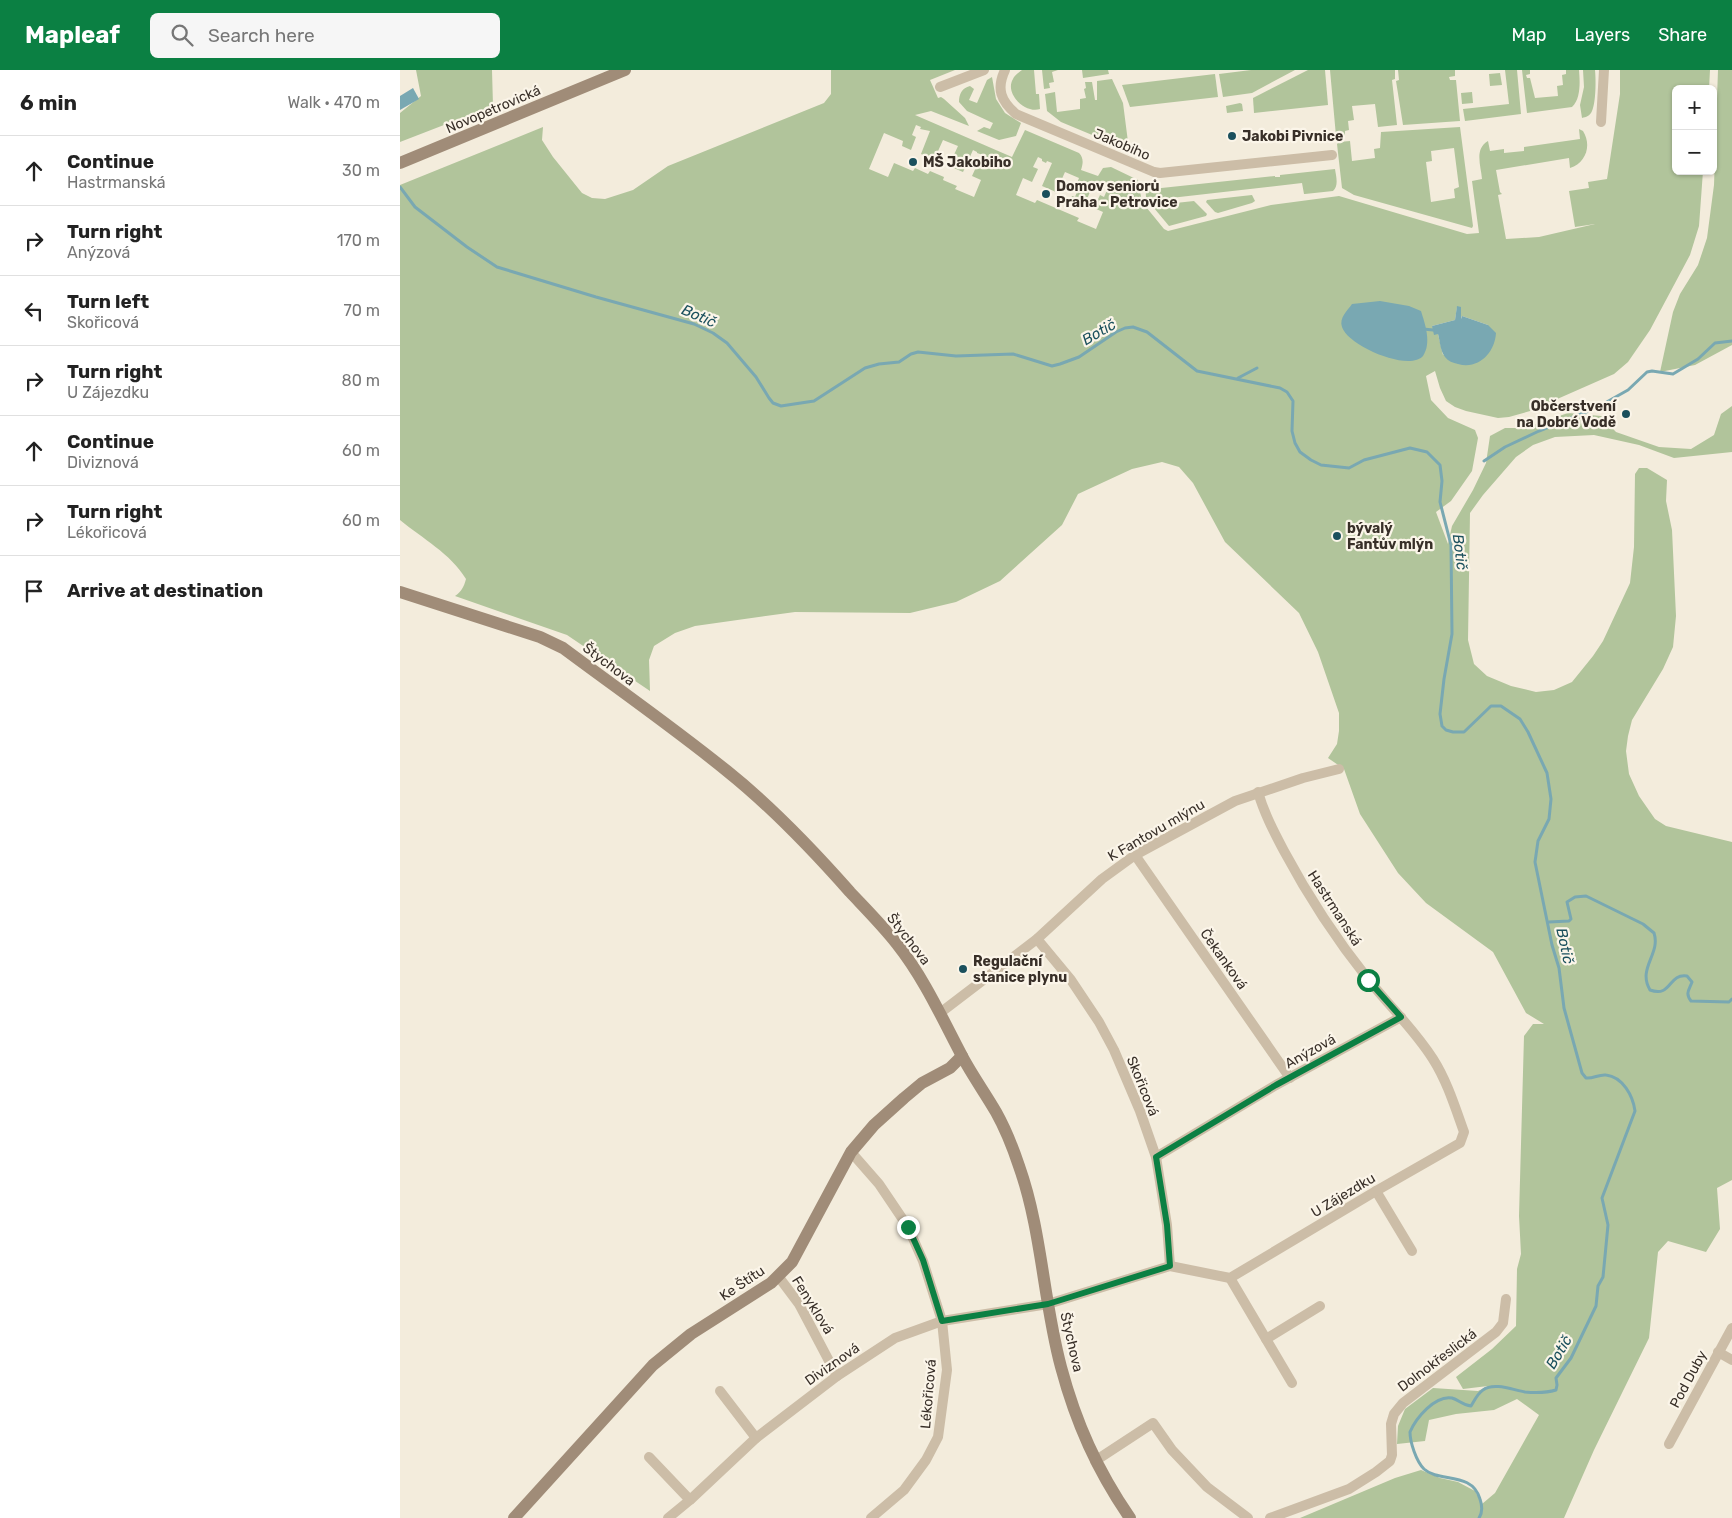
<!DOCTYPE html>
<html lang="en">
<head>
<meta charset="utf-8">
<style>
  :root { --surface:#fff; --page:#f6f6f6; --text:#222; --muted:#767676; --line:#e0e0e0; --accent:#0b8043 }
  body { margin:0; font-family:Rubik,sans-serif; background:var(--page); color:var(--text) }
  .controls { position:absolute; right:15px; top:15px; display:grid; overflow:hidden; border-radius:8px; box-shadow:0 1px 4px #0004 }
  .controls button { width:45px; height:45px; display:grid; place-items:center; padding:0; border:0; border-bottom:1px solid var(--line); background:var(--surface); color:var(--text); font:25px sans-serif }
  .stop { position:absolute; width:15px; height:15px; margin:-11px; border:4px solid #0b8043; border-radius:50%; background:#fff }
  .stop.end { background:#0b8043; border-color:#fff; box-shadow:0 1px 5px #0008 }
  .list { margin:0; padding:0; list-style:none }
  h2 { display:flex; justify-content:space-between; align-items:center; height:65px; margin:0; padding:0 20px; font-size:21px }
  h2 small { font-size:16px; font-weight:400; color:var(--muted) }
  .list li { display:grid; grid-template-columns:32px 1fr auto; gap:15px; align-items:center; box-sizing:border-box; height:70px; padding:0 20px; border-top:1px solid var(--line) }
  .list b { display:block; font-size:19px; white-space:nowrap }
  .list p { margin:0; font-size:16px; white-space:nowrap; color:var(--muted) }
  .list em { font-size:16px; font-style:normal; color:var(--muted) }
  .icon { flex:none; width:28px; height:28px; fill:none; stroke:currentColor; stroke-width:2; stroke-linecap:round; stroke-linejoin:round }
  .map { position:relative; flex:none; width:1332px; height:1448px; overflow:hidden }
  header { display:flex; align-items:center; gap:30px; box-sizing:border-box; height:70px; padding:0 25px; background:var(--accent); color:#fff }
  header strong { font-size:24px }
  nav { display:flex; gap:28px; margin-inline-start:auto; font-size:18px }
  .search { width:350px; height:45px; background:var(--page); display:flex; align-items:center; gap:12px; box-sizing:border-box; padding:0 18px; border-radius:8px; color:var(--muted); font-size:19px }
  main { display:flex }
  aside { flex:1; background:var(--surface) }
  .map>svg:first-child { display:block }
  .green { fill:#b1c49b; fill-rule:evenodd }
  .water { fill:#79a8b2 }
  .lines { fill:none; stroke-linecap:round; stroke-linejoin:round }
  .stream { stroke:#79a8b2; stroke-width:3 }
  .street { stroke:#ccbda7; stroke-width:10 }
  .secondary { stroke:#a08c78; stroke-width:12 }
  .route { stroke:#0b8043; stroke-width:6 }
  .poi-dot { fill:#1b505d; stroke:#fbf5e9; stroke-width:2 }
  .labels { text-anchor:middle; stroke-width:4.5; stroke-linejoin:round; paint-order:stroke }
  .street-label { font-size:14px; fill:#382f28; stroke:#fbf5e9 }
  .poi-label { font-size:14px; font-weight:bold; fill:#382f28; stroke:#fbf5e9; text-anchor:start }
  .water-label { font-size:15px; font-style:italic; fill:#1b505d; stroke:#fbf5e9 }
</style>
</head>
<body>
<header>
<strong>Mapleaf</strong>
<div class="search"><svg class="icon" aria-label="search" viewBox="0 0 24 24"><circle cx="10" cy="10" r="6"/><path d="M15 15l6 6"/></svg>Search here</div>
<nav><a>Map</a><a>Layers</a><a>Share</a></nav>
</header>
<main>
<aside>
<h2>6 min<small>Walk · 470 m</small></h2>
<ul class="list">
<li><svg class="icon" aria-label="ahead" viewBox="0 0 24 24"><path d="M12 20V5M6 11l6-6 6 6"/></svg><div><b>Continue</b><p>Hastrmanská</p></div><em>30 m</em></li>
<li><svg class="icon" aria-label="right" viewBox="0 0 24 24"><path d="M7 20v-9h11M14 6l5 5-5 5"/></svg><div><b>Turn right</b><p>Anýzová</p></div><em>170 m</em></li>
<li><svg class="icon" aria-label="left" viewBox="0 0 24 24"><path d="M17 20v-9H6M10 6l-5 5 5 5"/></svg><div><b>Turn left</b><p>Skořicová</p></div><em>70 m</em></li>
<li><svg class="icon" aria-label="right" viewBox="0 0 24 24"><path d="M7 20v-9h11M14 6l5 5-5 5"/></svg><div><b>Turn right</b><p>U Zájezdku</p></div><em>80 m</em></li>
<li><svg class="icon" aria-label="ahead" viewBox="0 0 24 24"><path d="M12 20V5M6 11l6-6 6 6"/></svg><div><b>Continue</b><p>Diviznová</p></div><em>60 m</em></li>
<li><svg class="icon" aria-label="right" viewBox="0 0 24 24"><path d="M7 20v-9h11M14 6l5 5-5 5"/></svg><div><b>Turn right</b><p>Lékořicová</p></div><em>60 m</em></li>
<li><svg class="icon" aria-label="arrive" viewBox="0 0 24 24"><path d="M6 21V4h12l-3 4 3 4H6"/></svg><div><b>Arrive at destination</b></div></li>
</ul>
</aside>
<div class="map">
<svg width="1332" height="1448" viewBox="0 0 1332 1448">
  <rect width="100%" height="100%" fill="#f3ecdc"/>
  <!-- green -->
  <g class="green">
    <polygon points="16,0 92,0 93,36 0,72 0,43 21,26"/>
    <path d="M431 0H555L530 10 538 28 541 27 544 29 565 48 569 56 531 41 515 45 612 87 625 60 679 83C684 88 683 94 681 100L698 106 703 98 711 97 738 110 742 132 764 159 768 161 871 135 939 126 1067 164 1079 163 1072 111 1082 109C1081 96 1074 79 1088 71L1090 81 1104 79V83L1124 81V77L1180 69 1179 59 1183 61C1192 75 1186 93 1170 98L1169 88 1096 100 1100 122 1102 124 1098 125 1106 169 1139 167 1195 154 1175 157 1169 121 1189 118 1188 112 1207 109 1220 24V0H1310L1309 19H1276V101H1303L1299 156 1290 185 1250 260 1228 292 1214 304 1130 341 1109 347 1098 348 1066 341 1055 337 1046 331 1040 318 1035 301 1026 306 1031 330 1048 348 1075 360 1078 368 1072 401 1051 431 1036 442 1048 474 1052 456 1073 420 1086 393 1090 366 1105 358H1124L1168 343 1201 346 1216 362 1259 377 1291 379 1314 365 1321 344 1332 336V382L1274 388 1239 375 1194 365 1155 367 1133 375 1116 387 1083 425 1070 443 1068 570 1074 594 1087 606 1111 616 1136 622 1154 620 1172 612 1193 586 1203 571 1230 513 1234 477 1235 404 1239 398H1247L1267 410 1266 431 1272 460 1276 546 1273 577 1263 599 1232 650 1228 666 1226 681 1229 704 1239 726 1255 749 1266 756 1332 772V1110L1317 1118 1320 1159 1306 1182 1268 1171 1258 1182 1249 1268 1194 1380 1164 1448H900L995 1408 1021 1400 1040 1408 1058 1412 1075 1421 1082 1434 1095 1423 1139 1345 1117 1329 1094 1340 1056 1344 1029 1350 1025 1371 997 1374 998 1356 1005 1339 1033 1318 1078 1321 1088 1316 1063 1319 1056 1307 1092 1279 1116 1256 1117 1199 1121 1184 1119 1146 1124 966 1133 954H1144L1126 943 1093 882 1026 833 998 803 960 744 944 699 928 688 937 674 939 661V643L918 582 899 543 825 472 793 413 779 397 762 392 732 399 678 424 662 455 600 511 556 532 510 543 395 542 295 556 275 563 254 576 249 590 250 621 167 565 55 526C61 522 64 517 66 509 50 483 23 469 0 450V115L143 57 142 70 153 87 182 123 192 128 205 129 233 120 268 96 424 33 431 24ZM516 55 521 57 520 59 530 61 521 84 534 90 543 70 558 76 552 89 555 91 553 95 550 94 549 96 563 102 573 80 577 82V83L586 86 582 95 578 93 572 106 581 110 574 127 555 119 557 116 543 110 544 107 530 101 528 104 515 98 513 101 494 93 488 107 469 99 484 63 503 71 502 76 511 80 516 67 512 65ZM638 87 642 89V91L646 93 647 91 652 93 642 116 656 122 665 102 679 108 674 121 677 122 675 127 672 126 671 128 685 134 694 112 699 113 698 115 702 117 703 115 708 118 704 127 700 125 694 138 703 142 696 159 677 151 679 148 637 130 635 133 616 125 623 108 632 112 638 99 633 97ZM1057 237H1061L1060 251 1062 246 1088 255 1043 285 1038 264 1032 256 1055 250Z"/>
    <path d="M622 0H634L636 24H639L640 39C626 44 604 24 613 9 614 6 619 2 622 0Z"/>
    <polygon points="642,0 658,0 652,2 654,12 649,13 650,18 644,19"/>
    <polygon points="682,0 708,0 709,4 683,8"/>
    <polygon points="851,0 895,0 852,23 823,27 819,4"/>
    <polygon points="908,0 925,0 928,35 854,43 853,28"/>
    <polygon points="930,0 995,0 995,9 992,10 997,55 978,57 975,34 952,36 954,50 948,51 949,60 945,61 945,67 938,68 936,66"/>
    <polygon points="998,0 1055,0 1055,6 1049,7 1050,10 1056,10 1060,51 1003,55 996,11 999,10"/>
    <polygon points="1105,0 1117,0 1121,44 1065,51 1063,39 1109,34"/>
    <path d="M1122 0H1130V4L1126 5 1127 8H1130L1135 28 1158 26 1157 16 1163 15 1162 5 1166 4V0H1179C1180 11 1181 29 1172 37L1127 43Z"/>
    <path d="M1183 0H1195C1196 10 1196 32 1192 41 1190 46 1186 47 1182 48L1180 35 1184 17Z"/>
    <polygon points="1318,0 1332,0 1332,275 1295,295 1260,302 1273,242 1280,224 1298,195 1307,168 1314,115"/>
    <polygon points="1100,3 1102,15 1090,16 1089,4"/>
    <polygon points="815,4 818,27 730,37 722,15"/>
    <path d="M592 7 596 29 605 43 621 53 616 66 599 70 577 61 584 57 590 59 593 53 567 41 559 32C559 24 562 18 570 16L574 19 569 30 577 33 587 10Z"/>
    <polygon points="712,9 723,33 728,72 725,77 721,77 661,52 647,41 645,24 655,22 657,42 680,39 680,29 686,28 684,19 686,18 685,12 692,12 695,30 697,30 697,11"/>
    <polygon points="1072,22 1073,33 1062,34 1061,23"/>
    <polygon points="840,33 842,34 843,41 827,43 826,36"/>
    <path d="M1060 57 1073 156 1072 158 954 125 942 118 937 74 939 72 950 71 952 91 975 88 974 79 980 78 981 62ZM1054 78 1059 117 1054 119 1055 128 1031 132 1026 92 1032 91 1031 81Z"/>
    <path d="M935 99C936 106 939 116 933 121L905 124H904L902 113 753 130 746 127 745 111H751L752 119 875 106V107H880V105Z"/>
    <polygon points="852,125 855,131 852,133 818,143 815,142 806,132 807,130"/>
    <polygon points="794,131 807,144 806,146 769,156 754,138 757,135"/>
  </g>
  <!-- water -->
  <g class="water">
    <polygon points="13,18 19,29 0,40 0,26"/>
    <path d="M980 231 1009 236 1021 241C1025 254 1032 273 1023 286 1009 302 948 276 942 257 939 248 947 241 952 234Z"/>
    <path d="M1057 236 1061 237V249L1062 246 1088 255 1096 263C1095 282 1079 300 1058 294 1053 293 1048 291 1045 287 1040 280 1040 271 1038 264L1034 265 1032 256 1055 250Z"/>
  </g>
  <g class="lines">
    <!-- stream -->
    <g class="stream">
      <path d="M0 117 15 137 67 177 97 197 196 227 294 254 313 263 327 273 356 307 369 328 373 333 381 336 414 331 465 298 479 294 499 292 511 284 518 282 556 286 613 284 652 296 660 294 679 287 716 262 725 258 733 257 747 262 797 301 880 318 887 322 893 331 892 361 895 373 900 382 911 390 921 395 949 398 964 390 1010 378 1027 382 1040 395 1042 411 1040 432 1051 475 1052 564 1044 609 1040 644 1042 656 1046 660 1053 662H1064L1091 636H1101L1120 649 1128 662 1147 703 1151 729 1149 749 1138 771 1135 792 1152 875 1159 898 1164 938 1182 1003 1186 1008C1193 1009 1199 1004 1206 1005 1223 1007 1233 1026 1235 1041L1202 1128 1208 1155 1203 1207 1198 1216 1196 1236 1171 1288 1156 1308 1157 1315 1156 1320C1146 1323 1136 1323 1125 1322 1113 1320 1094 1312 1083 1320 1078 1323 1074 1331 1071 1336 1062 1335 1059 1330 1052 1328 1035 1325 1016 1348 1010 1362 1010 1372 1016 1391 1024 1399 1039 1413 1072 1401 1080 1429 1082 1435 1083 1442 1079 1448"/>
      <polyline points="1023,259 1033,260"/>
      <polyline points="838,308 857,298"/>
      <polyline points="1084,391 1105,377 1139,361 1196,338 1228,320 1247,302 1252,301 1273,304 1298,289 1315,273 1332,271"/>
      <path d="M1149 852 1169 851 1171 849 1167 832 1175 827 1186 826 1243 854 1254 863C1261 884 1237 898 1250 920 1272 928 1268 903 1287 906L1292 912C1289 920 1285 923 1291 931L1329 932 1332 929"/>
    </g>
    <!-- street -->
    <g class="street">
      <path d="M605 0C596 19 601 31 616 44L754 102 760 103 932 85"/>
      <polyline points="540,17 584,0"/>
      <polyline points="1201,52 1204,0"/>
      <polyline points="735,785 890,1008"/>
      <polyline points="637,869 671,910 699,952 714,980 740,1041 756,1087 767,1155 770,1196"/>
      <polyline points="540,943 637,869 702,809 735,785 835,731 903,708 939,699"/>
      <polyline points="451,1082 479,1114 508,1157 523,1191 542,1251 547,1300 538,1367 526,1390 504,1420 471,1448"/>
      <polyline points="756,1087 876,1015 1001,947"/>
      <polyline points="976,1121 1012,1181"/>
      <polyline points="378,1206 399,1234 437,1306"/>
      <polyline points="830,1208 892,1313"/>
      <polyline points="866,1269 920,1236"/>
      <polyline points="1318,1282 1332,1290"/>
      <polyline points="320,1321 356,1368"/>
      <polyline points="1269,1374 1332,1258"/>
      <polyline points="249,1387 290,1430"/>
      <polyline points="695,1391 753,1353 772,1380 807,1417 848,1448"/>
      <path d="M268 1448 290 1430 356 1368 437 1306 495 1268 542 1251 648 1234 770 1196 830 1208 976 1121 1060 1073 1064 1062C1055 1037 1047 1011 1033 989 1014 959 989 936 968 909 936 869 908 826 884 781 874 762 864 743 858 722"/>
      <polyline points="870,1448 949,1419 976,1402 990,1391 992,1385 991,1354 994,1344 1003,1333 1096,1262 1103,1253 1106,1229"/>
    </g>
    <!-- secondary -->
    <g class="secondary">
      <polyline points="0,93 225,0"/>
      <path d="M0 522 140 567 163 578C218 619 274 658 327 701 372 737 412 779 450 822 466 839 483 856 497 874 524 908 542 948 562 986 572 1005 585 1023 596 1042 605 1058 613 1078 619 1096 642 1161 643 1230 661 1297 676 1353 697 1400 730 1448"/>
      <polyline points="114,1448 253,1295 291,1264 371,1213 392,1192 451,1082 474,1055 504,1028 522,1013 550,998 562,986"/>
    </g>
  </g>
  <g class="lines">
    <!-- route -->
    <polyline class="route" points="508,1157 523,1190 542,1251 648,1234 770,1196 767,1155 756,1087 876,1015 1001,947 968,910"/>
  </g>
  <!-- markers -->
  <g class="poi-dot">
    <circle cx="832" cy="66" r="5"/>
    <circle cx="513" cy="92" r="5"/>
    <circle cx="646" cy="124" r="5"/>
    <circle cx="1226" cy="344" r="5"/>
    <circle cx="937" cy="466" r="5"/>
    <circle cx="563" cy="899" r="5"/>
  </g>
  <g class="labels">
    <!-- street labels -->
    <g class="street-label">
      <text transform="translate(93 39) rotate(-23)" y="5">Novopetrovická</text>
      <text transform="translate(722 74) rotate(23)" y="5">Jakobiho</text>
      <text transform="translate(209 594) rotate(37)" y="5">Štychova</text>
      <text transform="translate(756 760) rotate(-30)" y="5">K Fantovu mlýnu</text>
      <text transform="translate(935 838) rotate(57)" y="5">Hastrmanská</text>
      <text transform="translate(509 869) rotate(52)" y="5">Štychova</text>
      <text transform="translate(824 889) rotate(55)" y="5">Čekanková</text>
      <text transform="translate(910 981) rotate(-29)" y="5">Anýzová</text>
      <text transform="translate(743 1016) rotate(68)" y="5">Skořicová</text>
      <text transform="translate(943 1125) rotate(-31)" y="5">U Zájezdku</text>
      <text transform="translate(342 1213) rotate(-34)" y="5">Ke Štítu</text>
      <text transform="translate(413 1235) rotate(58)" y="5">Fenyklová</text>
      <text transform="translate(672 1272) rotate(77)" y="5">Štychova</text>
      <text transform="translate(1037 1290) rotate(-37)" y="5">Dolnokřeslická</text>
      <text transform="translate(432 1294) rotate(-35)" y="5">Diviznová</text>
      <text transform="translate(1288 1309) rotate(-62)" y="5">Pod Duby</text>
      <text transform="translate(528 1324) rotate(-85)" y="5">Lékořicová</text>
    </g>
    <!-- poi labels -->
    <g class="poi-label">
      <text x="842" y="71">Jakobi Pivnice</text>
      <text x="523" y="97">MŠ Jakobiho</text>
      <text x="656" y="121">Domov seniorů<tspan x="656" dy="16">Praha - Petrovice</tspan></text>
      <text x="1216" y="341" text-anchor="end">Občerstvení<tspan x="1216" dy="16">na Dobré Vodě</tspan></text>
      <text x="947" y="463">bývalý<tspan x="947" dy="16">Fantův mlýn</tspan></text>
      <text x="573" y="896">Regulační<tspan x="573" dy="16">stanice plynu</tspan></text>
    </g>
    <!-- water labels -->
    <g class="water-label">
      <text transform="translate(299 246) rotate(23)" y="5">Botič</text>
      <text transform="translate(699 262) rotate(-30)" y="5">Botič</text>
      <text transform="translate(1060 482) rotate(83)" y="5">Botič</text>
      <text transform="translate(1165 876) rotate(78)" y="5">Botič</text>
      <text transform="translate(1159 1282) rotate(-59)" y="5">Botič</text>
    </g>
  </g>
</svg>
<div class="controls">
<button>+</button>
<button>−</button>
</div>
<div class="stop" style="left:968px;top:910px"></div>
<div class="stop end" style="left:508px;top:1157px"></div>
</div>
</main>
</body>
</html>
